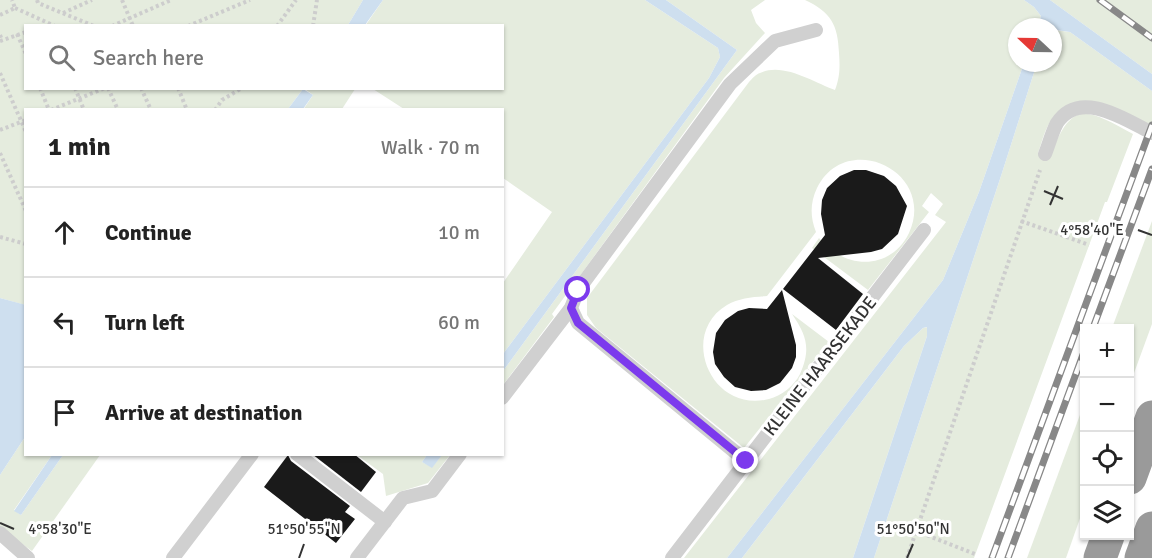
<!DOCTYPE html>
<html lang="en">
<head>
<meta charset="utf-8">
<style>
  :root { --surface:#fff; --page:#f2f2f2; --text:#222; --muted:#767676; --line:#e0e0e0 }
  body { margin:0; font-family:Signika,sans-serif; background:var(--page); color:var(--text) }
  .controls { position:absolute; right:18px; bottom:18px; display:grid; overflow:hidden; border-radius:0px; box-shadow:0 2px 4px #0004 }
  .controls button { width:54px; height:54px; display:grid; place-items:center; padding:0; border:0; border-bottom:2px solid var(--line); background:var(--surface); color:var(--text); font:30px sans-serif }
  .compass { position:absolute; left:1008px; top:18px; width:54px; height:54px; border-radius:50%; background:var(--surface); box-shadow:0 2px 4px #0004; rotate:292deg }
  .stop { position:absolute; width:18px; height:18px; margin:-14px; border:4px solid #7c3aed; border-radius:50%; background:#fff }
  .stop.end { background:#7c3aed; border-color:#fff; box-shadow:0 2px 6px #0008 }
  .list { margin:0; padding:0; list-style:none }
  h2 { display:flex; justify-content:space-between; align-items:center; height:78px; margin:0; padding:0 24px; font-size:26px }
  h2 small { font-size:20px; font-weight:400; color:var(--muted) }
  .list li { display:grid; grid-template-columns:39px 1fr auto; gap:18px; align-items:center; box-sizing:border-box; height:90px; padding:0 24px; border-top:2px solid var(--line) }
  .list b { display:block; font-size:22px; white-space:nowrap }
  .list em { font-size:20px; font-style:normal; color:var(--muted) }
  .icon { flex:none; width:33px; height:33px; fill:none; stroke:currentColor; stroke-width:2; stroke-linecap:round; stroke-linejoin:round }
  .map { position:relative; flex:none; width:1152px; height:558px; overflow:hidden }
  .search { position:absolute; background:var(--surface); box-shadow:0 2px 4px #0004; left:24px; top:24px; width:480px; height:66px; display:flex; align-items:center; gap:15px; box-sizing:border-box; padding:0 21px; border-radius:0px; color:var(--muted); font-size:22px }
  .panel { position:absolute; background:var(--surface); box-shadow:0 2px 4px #0004; left:24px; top:108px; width:480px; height:348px; border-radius:0px }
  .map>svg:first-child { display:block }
  .green { fill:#e5ecde }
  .water { fill:#cedfef }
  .building { fill:#1a1a1a }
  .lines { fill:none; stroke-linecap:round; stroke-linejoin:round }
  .path { stroke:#cdcdcd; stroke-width:4; stroke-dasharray:3 3; stroke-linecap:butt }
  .lane { stroke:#d0d0d0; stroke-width:14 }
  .highway { stroke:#9a9a9a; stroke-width:33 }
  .rail-casing { stroke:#888; stroke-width:7 }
  .rail { stroke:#fff; stroke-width:4.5; stroke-dasharray:14; stroke-linecap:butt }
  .route { stroke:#7c3aed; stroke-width:8 }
  .ticks { fill:none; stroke:#333; stroke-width:2 }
  .labels { text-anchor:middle; stroke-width:6; stroke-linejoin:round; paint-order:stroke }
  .street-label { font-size:18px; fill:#333; stroke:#fff }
  .ticks-label { font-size:15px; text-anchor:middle; fill:#333; stroke:#fff; stroke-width:6; stroke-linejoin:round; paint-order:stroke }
</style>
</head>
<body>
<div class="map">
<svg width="1152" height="558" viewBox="0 0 1152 558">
  <rect width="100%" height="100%" fill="#fff"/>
  <!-- green -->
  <g class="green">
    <polygon points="0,0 363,0 348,25 26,26 26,88 303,89 288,109 26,110 25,305 0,298"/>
    <polygon points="383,0 645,0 718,48 720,57 709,78 503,354 503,283 552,212 503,178 502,110 404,109 373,89 502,88 502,26 365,26"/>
    <polygon points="666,0 765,0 751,10 756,23 765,33 724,78 552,314 554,317 503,385 503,371 737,50"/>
    <path d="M805 0H1024L1034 7 1041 16 1037 27H1017V63H1024L979 192 943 280 727 558H684L946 222 935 215 943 204 931 193 922 206 929 212 868 290 812 248 819 238C843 269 890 272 909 233 937 171 846 129 817 188 810 203 810 217 816 232L767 296C753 297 739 298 727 305 678 334 711 414 769 399 781 396 794 386 800 374 811 349 807 336 792 314L829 342 744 448 596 328 587 315V298L749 82C752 79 756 74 760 73 784 62 814 83 835 90 840 77 840 67 839 53 838 25 831 12 805 0Z"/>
    <polygon points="1050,0 1152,0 1152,74"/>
    <path d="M1055 30 1070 32 1152 91V126C1123 112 1080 83 1053 118 1045 127 1042 142 1038 153L1050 157C1072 99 1085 108 1133 134L1107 202H1105L974 558H874L1001 176 1037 63H1053V31Z"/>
    <polygon points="305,89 355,89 342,109 303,110 313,95"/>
    <polygon points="1152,221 1152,324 1130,384 1130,328 1112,328"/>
    <polygon points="928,327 927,336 853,558 742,558 904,346 923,328"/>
    <polygon points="1084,404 1084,507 1066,558 1027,558"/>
    <polygon points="25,437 26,454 52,455 14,510 21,515 63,455 100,455 32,551 0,528 0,475"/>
    <polygon points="357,455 427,455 422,462 432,467 442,455 450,455 428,483 386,496 383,474"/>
  </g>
  <!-- water -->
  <g class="water">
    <polygon points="363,0 383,0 365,25 348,25"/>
    <polygon points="645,0 666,0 737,50 503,371 503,354 709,78 720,57 718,48"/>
    <polygon points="1024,0 1050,0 1152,74 1152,91 1070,32 1056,30 1053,31 1053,27 1037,27 1041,16 1034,7"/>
    <polygon points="1024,63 1037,63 1001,176 874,558 853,558 927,336 927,327 923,328 904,346 742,558 727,558 943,280 979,192"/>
    <polygon points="303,89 313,95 303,109 288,109"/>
    <polygon points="0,298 26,305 25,437 0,475"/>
    <polygon points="52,455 63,455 21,515 14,511"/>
    <polygon points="427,455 427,454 442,455 432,468 422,462"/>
  </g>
  <!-- building -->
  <g class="building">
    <polygon points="854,170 866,170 884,176 896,186 907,206 898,234 882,249 871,252 818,258 863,294 836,330 783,289 825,235 821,214 822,200 827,188 840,176"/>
    <polygon points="782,290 796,345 796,357 792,368 780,383 766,390 751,391 735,387 724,377 715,364 713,352 716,333 725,320 738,311 749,308 767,309"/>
    <polygon points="312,454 354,454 376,472 361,492"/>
    <polygon points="288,455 291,461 350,506 345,512 355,519 336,543 264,487"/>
  </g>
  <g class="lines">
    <!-- path -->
    <g class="path">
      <polyline points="37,0 38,3 94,26"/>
      <polyline points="122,0 133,26"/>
      <polyline points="15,8 55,26"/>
      <polyline points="63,13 92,0"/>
      <polyline points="0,15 15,8 12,0"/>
      <polyline points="112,26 171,0"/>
      <polyline points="188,26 250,0"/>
      <polyline points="277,26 296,0"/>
      <polyline points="313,26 317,0"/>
      <polyline points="17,34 26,54"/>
      <polyline points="0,35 2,40"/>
      <polyline points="0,41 26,32"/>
      <polyline points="0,73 26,132"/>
      <polyline points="40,88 49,110"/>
      <polyline points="75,88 84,110"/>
      <polyline points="108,88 118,110"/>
      <polyline points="141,88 151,110"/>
      <polyline points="178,88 187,110"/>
      <polyline points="51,110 105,88"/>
      <polyline points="215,110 222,100 242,88"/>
      <polyline points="0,130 26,120"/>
      <polyline points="0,153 26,211"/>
      <polyline points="1021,221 1089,245"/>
      <polyline points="0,237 26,244"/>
      <polyline points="916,531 975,554"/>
      <polyline points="907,558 1040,170"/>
    </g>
    <!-- lane -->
    <g class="lane">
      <path d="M1045 154C1049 144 1052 132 1057 123 1080 88 1126 120 1152 133"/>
      <polyline points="502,398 571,308"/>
      <polyline points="297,454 385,522"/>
      <polyline points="746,461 578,323 571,308 578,290 730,84 775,41 816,30"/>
      <polyline points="0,533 28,558"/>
      <polyline points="173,558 252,454"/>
      <polyline points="357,558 403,498 432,491 460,454"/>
      <polyline points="672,558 924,230"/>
    </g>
    <!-- highway -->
    <g class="highway">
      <polyline points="1130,478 1152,417"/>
      <polyline points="1100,558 1108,536"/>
      <polyline points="1141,558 1152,528"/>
    </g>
    <!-- rail casing -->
    <g class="rail-casing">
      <g id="rail">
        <polyline points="1100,0 1152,38"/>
        <polyline points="1093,328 1152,169"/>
        <polyline points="992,558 1152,125"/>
        <polyline points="1008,558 1084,352"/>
      </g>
    </g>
    <!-- rail -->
    <use href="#rail" class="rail"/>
  </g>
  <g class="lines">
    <!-- route -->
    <polyline class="route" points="578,290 571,308 578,323 746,461"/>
  </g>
  <!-- ticks -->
  <path class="ticks" d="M1044 191 1063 199M1050 205 1058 186M1138 230 1152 235M0 523 14 529M299 558 304 544M907 558 913 544"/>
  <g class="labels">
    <!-- street labels -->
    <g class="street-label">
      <text transform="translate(820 366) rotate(-52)" y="6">KLEINE HAARSEKADE</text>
    </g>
  </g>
  <g class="ticks-label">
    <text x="1092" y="235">4°58'40"E</text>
    <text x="60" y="534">4°58'30"E</text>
    <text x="304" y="534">51°50'55"N</text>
    <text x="913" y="534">51°50'50"N</text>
  </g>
</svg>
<div class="controls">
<button>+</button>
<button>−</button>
<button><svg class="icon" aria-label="locate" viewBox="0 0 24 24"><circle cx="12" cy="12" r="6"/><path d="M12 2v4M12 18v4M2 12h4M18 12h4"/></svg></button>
<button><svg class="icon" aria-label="layers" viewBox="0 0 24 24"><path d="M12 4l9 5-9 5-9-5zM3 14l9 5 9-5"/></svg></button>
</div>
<svg class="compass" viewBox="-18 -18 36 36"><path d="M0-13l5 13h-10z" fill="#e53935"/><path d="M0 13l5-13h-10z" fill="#767676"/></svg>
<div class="stop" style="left:578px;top:290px"></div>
<div class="stop end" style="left:746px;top:461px"></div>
<div class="search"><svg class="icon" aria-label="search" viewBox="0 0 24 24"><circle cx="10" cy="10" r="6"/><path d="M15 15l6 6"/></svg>Search here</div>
<section class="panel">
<h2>1 min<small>Walk · 70 m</small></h2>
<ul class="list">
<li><svg class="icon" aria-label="ahead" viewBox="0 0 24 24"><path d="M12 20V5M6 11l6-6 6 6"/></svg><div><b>Continue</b></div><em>10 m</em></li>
<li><svg class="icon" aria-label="left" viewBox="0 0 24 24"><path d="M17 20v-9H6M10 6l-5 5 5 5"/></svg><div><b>Turn left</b></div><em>60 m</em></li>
<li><svg class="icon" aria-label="arrive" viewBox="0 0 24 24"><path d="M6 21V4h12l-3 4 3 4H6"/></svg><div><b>Arrive at destination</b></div></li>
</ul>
</section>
</div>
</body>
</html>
